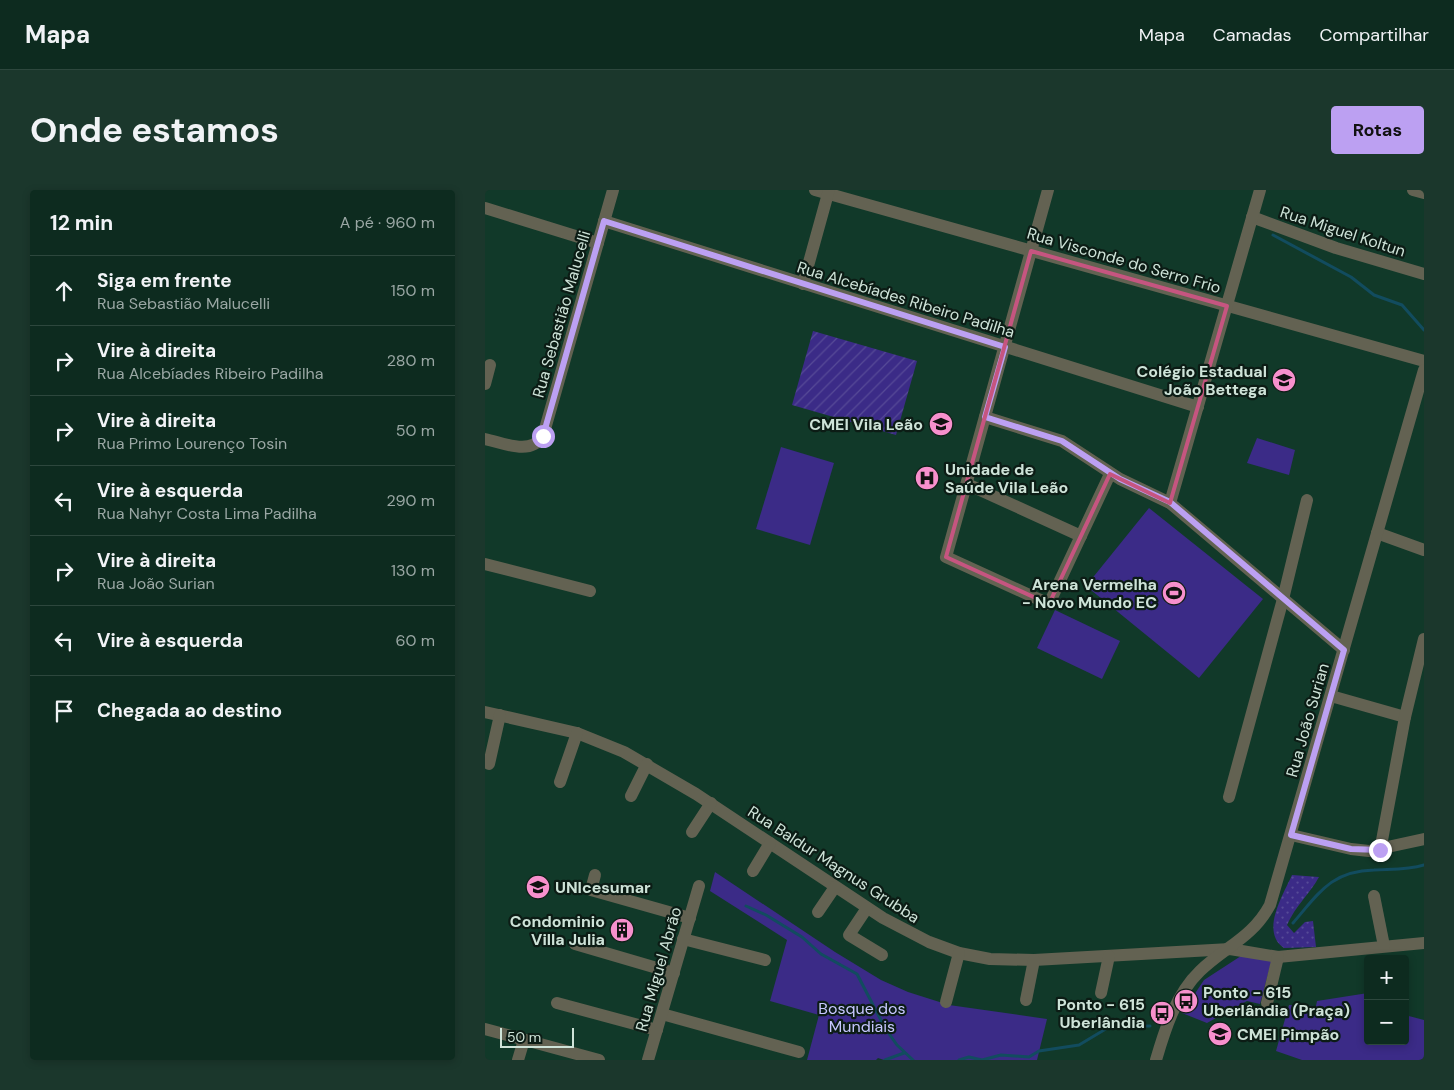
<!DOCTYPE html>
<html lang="pt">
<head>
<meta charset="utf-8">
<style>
  :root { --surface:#0d2b1f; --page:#1b372c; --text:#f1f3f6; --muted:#9aa7a4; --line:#2d473d; --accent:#bca0f2 }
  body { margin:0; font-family:"DM Sans",sans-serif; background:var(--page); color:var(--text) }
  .controls { position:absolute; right:15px; bottom:15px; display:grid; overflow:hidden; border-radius:5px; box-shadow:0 2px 8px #0003 }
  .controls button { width:45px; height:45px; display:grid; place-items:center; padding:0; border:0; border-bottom:1px solid var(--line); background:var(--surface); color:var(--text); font:25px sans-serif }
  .scale { position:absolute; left:15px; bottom:12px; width:74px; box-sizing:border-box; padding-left:5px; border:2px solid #cee3d8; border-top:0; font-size:14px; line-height:18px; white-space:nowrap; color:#cee3d8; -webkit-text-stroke:4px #0c1c15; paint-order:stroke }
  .stop { position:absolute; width:15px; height:15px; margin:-11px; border:4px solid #bca0f2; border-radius:50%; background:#fff }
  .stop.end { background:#bca0f2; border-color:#fff; box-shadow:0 1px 5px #0008 }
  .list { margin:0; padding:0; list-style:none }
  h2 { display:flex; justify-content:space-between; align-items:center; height:65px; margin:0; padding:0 20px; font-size:21px }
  h2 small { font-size:16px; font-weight:400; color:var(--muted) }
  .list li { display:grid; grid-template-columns:32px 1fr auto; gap:15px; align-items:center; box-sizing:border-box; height:70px; padding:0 20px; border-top:1px solid var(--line) }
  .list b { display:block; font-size:19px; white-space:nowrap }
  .list p { margin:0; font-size:16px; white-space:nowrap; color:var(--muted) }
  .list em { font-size:16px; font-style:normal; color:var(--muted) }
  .icon { flex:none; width:28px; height:28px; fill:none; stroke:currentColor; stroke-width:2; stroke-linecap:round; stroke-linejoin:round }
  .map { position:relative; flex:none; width:939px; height:870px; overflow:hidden; border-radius:5px }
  header { display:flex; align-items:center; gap:30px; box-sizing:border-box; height:70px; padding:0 25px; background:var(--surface); border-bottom:1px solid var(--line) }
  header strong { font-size:24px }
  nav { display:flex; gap:28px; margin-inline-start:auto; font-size:18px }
  .intro { display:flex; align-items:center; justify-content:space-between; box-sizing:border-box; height:120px; padding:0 30px }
  h1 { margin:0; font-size:35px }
  .button { padding:12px 22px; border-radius:5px; background:var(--accent); color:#111; font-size:18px; font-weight:700 }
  main { display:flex; gap:30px; padding:0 30px }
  aside { flex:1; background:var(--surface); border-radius:5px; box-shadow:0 2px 8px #0003 }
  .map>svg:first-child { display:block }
  .grass { fill:url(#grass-dots) }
  .park { fill:#3b2b87 }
  .garden { fill:url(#garden-furrows) }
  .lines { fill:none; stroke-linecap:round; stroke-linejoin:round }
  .stream { stroke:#124c5f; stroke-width:3 }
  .minor { stroke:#636252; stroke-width:12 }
  .route { stroke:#bca0f2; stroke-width:6 }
  .marked { fill:none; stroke:#c65580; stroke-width:4; stroke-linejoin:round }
  .labels { text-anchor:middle; stroke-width:4.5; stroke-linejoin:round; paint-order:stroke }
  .street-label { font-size:16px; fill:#cee3d8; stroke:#0c1c15 }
  .poi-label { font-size:16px; font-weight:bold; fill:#cee3d8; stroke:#0c1c15; text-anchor:end }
  .park-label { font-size:16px; fill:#c7c7ff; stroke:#0c1c15 }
</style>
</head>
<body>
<header>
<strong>Mapa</strong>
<nav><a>Mapa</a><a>Camadas</a><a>Compartilhar</a></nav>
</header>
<div class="intro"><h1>Onde estamos</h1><a class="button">Rotas</a></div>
<main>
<aside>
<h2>12 min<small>A pé · 960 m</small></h2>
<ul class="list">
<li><svg class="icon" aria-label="ahead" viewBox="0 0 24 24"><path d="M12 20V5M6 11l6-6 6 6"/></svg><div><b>Siga em frente</b><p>Rua Sebastião Malucelli</p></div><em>150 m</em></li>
<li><svg class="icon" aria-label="right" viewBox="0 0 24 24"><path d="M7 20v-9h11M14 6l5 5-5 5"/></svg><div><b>Vire à direita</b><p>Rua Alcebíades Ribeiro Padilha</p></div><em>280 m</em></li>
<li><svg class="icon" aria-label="right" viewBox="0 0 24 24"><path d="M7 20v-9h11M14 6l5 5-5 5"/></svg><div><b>Vire à direita</b><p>Rua Primo Lourenço Tosin</p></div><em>50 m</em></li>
<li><svg class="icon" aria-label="left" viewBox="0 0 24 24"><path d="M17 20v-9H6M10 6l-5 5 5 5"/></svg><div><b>Vire à esquerda</b><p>Rua Nahyr Costa Lima Padilha</p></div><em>290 m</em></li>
<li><svg class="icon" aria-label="right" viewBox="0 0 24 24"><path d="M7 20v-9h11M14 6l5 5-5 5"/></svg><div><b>Vire à direita</b><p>Rua João Surian</p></div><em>130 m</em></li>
<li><svg class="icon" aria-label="left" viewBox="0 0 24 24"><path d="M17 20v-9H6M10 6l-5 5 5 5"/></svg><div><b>Vire à esquerda</b></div><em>60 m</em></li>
<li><svg class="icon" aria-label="arrive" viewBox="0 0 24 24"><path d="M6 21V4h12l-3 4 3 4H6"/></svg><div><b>Chegada ao destino</b></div></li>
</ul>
</aside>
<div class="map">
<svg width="939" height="870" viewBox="0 0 939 870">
  <defs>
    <pattern id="grass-dots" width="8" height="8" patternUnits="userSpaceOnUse" patternTransform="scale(1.25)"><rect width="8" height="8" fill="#3b2b87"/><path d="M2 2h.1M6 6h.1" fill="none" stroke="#564a97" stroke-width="1.8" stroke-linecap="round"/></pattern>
    <pattern id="garden-furrows" width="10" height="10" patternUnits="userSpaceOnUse" patternTransform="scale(1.25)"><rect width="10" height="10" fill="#3b2b87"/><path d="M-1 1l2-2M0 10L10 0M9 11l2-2" fill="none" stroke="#564a97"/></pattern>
  </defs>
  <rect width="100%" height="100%" fill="#113929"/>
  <!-- grass -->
  <path class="grass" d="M807 685 834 687C824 705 811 715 802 735L809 743 820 732 828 731 831 757 799 758C775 742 798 705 807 685Z"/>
  <!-- park -->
  <g class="park">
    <polygon points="772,248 810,260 804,285 762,273"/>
    <polygon points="296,257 349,273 325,355 271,339"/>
    <polygon points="664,318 778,409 714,488 601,396"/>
    <polygon points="570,420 635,451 617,489 552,458"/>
    <polygon points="230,682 350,762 396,790 423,802 464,815 562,829 552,870 399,870 393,868 391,870 322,870 334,825 285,811 302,750 225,701"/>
    <polygon points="759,764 787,769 775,814 762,811 722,833 697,823 719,790"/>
    <polygon points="883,803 883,851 920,851 920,825 939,830 939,870 817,870 791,861 804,815 831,816 832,811"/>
  </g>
  <!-- garden -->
  <polygon class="garden" points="328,141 432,171 411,245 307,215"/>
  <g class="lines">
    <!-- stream -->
    <g class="stream">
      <polyline points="788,45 866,87 889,105 917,115 939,140"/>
      <polyline points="261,716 281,725 317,747 336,764 372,784 400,838 412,855 428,870"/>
      <path d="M808 733C834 703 846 681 889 680 906 679 923 680 939 675"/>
      <polyline points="400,870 419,863"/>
      <polyline points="474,870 484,867 497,870 516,865 544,867 554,861 594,855 624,837 665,836"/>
    </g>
    <!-- minor -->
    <g class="minor">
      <polyline points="330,0 939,171"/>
      <polyline points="563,0 461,367 564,414 625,284"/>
      <polyline points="928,0 939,3"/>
      <polyline points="0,18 113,53"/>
      <polyline points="767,27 851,58 939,84"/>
      <polyline points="119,31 713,217"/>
      <polyline points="318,94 344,0"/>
      <polyline points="0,194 5,175"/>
      <polyline points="500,227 577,251 635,289 685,313 859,460"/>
      <path d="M0 249C19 253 45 266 58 246L128 0"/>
      <polyline points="482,294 596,346"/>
      <polyline points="685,313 775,0"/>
      <polyline points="892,343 939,360"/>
      <polyline points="0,374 105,401"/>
      <polyline points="846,506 920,527"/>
      <polyline points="0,522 92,543 139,562 211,604 398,728 444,752 474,763 505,769 549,770 745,759 793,767 939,753"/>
      <polyline points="4,574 15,525"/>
      <polyline points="75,592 92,543"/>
      <polyline points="146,606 162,574"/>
      <polyline points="744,607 798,409 822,310"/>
      <polyline points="207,642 226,613"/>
      <polyline points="806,645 866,659 884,661 939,649"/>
      <polyline points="895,661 920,527 939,449"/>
      <polyline points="268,681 285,653"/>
      <polyline points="110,685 106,700 205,728"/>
      <polyline points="889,706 899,756"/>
      <polyline points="382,718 364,745 397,765"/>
      <polyline points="333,722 350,697"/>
      <polyline points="198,749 280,770"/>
      <polyline points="90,754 189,783"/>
      <polyline points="616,803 624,766"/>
      <polyline points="541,810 549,770"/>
      <polyline points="461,812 474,763"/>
      <polyline points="72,813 172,840"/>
      <polyline points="782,813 793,767"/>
      <polyline points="177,824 314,862"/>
      <polyline points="0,839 114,870"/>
      <polyline points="33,870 39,850"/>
      <polyline points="163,870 214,696"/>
      <path d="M671 870C680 839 691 804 715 781 741 756 767 748 785 715L939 180"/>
    </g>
  </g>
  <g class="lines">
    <!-- route -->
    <polyline class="route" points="58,246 119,31 520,157 500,227 577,251 635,289 685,312 859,460 806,645 866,659 895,660"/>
  </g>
  <!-- marked area -->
  <path class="marked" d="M546 61 742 116 685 313 625 284 564 414 461 367Z"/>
  <!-- icons -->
  <defs>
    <g id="school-disc" transform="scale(1.25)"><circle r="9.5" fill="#f790cd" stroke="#0c1c15"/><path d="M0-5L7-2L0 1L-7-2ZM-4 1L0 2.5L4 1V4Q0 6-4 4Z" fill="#111"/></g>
    <g id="hospital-disc" transform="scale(1.25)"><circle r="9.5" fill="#f790cd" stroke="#0c1c15"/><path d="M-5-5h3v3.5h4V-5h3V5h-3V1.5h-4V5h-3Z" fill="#111"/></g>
    <g id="stadium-disc" transform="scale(1.25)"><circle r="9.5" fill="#f790cd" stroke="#0c1c15"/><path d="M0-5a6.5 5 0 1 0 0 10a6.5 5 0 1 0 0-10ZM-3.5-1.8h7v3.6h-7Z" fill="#111"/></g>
    <g id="building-disc" transform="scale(1.25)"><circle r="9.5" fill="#f790cd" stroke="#0c1c15"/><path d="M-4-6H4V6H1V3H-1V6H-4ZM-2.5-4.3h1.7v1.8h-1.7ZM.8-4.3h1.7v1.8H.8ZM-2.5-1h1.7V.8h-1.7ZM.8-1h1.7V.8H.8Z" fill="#111"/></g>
    <g id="bus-disc" transform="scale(1.25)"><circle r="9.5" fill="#f790cd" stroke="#0c1c15"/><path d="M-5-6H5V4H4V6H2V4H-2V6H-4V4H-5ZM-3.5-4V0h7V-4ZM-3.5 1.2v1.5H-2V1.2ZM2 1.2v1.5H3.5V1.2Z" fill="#111"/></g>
  </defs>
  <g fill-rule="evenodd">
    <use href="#school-disc" x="799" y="190"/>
    <use href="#school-disc" x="456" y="234"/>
    <use href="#hospital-disc" x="442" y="288"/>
    <use href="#stadium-disc" x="689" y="403"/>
    <use href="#school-disc" x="53" y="697"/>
    <use href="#building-disc" x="137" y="740"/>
    <use href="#bus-disc" x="701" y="811"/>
    <use href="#bus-disc" x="677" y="823"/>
    <use href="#school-disc" x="735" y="844"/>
  </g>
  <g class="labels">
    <!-- street labels -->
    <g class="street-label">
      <text transform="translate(858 41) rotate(18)" y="6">Rua Miguel Koltun</text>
      <text transform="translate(639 70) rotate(16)" y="6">Rua Visconde do Serro Frio</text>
      <text transform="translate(421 109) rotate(17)" y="6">Rua Alcebíades Ribeiro Padilha</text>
      <text transform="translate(76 124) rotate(-74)" y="6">Rua Sebastião Malucelli</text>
      <text transform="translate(822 530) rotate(-74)" y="6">Rua João Surian</text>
      <text transform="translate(349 674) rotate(33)" y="6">Rua Baldur Magnus Grubba</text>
      <text transform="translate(173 779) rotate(-74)" y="6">Rua Miguel Abrão</text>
    </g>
    <!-- poi labels -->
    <g class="poi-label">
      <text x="782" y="187">Colégio Estadual<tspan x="782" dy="18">João Bettega</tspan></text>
      <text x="438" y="240">CMEI Vila Leão</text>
      <text x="460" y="285" text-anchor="start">Unidade de<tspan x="460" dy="18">Saúde Vila Leão</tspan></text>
      <text x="672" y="400">Arena Vermelha<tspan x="672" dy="18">- Novo Mundo EC</tspan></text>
      <text x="70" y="703" text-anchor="start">UNIcesumar</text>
      <text x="120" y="737">Condominio<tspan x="120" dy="18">Villa Julia</tspan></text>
      <text x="718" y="808" text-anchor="start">Ponto - 615<tspan x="718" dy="18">Uberlândia (Praça)</tspan></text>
      <text x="660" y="820">Ponto - 615<tspan x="660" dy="18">Uberlândia</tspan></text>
      <text x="752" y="850" text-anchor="start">CMEI Pimpão</text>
    </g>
    <!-- park labels -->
    <g class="park-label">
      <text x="377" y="824">Bosque dos<tspan x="377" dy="18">Mundiais</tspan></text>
    </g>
  </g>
</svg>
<div class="controls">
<button>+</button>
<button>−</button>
</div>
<div class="scale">50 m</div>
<div class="stop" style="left:58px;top:246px"></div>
<div class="stop end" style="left:895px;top:660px"></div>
</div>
</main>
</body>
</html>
